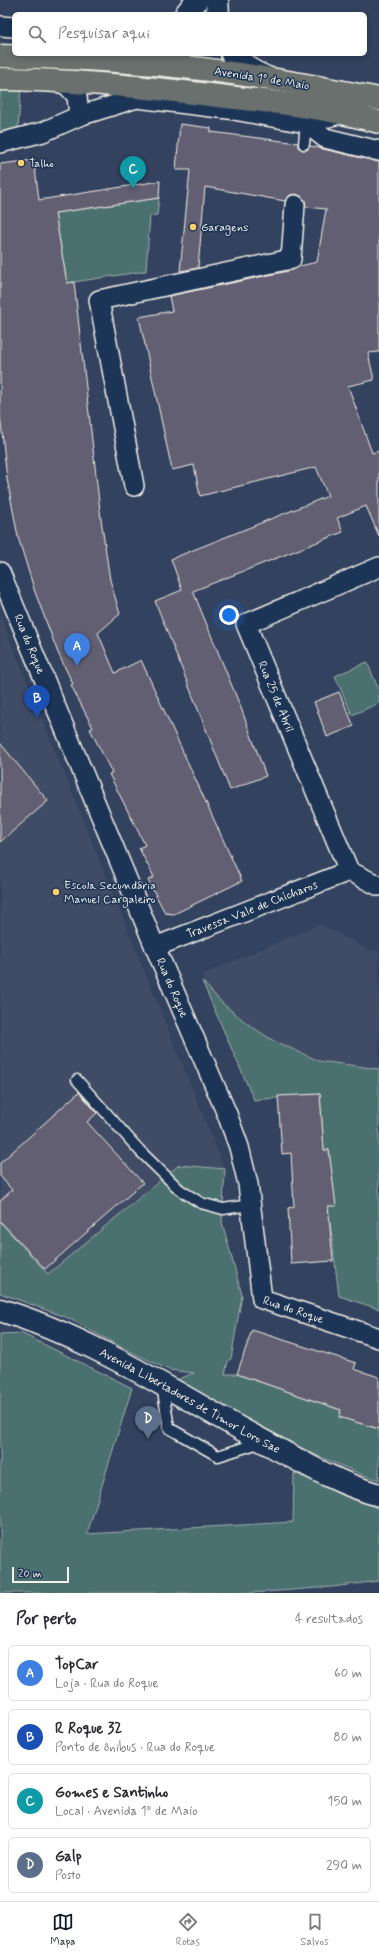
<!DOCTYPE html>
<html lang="pt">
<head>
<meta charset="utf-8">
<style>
  :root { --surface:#fff; --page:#f2f2f3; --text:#2b2b33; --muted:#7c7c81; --line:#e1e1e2; --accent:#111827 }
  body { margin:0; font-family:Mynerve,sans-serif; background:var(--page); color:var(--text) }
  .scale { position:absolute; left:12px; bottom:10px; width:57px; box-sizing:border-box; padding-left:4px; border:2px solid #f4f1e8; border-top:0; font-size:11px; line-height:14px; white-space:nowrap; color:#f4f1e8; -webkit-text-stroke:3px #1d3557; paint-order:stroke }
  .you { position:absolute; left:229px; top:615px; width:14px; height:14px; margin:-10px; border:3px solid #fff; border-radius:50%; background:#1a73e8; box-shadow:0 0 0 6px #1a73e833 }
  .badge { display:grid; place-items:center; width:26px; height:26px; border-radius:50%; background:var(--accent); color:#fff; font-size:13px; font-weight:700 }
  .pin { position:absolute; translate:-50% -33px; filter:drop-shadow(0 1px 2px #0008) }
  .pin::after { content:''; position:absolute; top:21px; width:14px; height:12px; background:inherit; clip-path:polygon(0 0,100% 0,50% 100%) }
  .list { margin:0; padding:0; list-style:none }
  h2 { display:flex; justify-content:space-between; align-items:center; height:52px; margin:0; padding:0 16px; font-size:17px }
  h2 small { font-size:13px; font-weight:400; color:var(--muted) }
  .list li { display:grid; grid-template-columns:26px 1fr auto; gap:12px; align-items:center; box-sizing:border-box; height:56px; margin:0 8px 8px; padding:0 8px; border:1px solid var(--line); border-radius:6px }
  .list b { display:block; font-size:15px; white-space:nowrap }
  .list p { margin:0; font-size:13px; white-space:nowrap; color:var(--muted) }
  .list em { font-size:13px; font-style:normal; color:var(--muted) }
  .icon { flex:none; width:22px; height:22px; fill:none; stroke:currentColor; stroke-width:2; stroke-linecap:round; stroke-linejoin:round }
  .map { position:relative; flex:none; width:379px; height:1593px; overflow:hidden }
  .search { position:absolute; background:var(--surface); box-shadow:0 2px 6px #0003; left:12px; right:12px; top:12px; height:44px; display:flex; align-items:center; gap:10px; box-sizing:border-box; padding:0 14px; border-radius:6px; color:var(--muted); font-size:15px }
  .sheet { height:308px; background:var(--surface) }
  nav { display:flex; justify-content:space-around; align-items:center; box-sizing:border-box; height:56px; border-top:1px solid var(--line); background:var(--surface); font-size:11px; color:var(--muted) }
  nav a { display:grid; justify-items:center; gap:2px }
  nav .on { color:var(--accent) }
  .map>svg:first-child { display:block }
  .built { fill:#414b65 }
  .green { fill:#4c6f70; stroke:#a0b0ac }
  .building { fill:#635f72; stroke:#f4f1e8 }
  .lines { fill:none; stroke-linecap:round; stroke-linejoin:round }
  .service-casing { stroke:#f4f1e8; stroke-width:13 }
  .minor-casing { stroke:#f4f1e8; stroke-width:22 }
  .tertiary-casing { stroke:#f4f1e8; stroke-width:25 }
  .secondary-casing { stroke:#f4f1e8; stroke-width:25 }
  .primary-casing { stroke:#f4f1e8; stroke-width:25 }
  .service { stroke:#1d3557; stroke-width:10 }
  .minor { stroke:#1d3557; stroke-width:19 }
  .tertiary { stroke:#1d3557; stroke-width:22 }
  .secondary { stroke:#1d3557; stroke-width:22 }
  .primary { stroke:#6a706d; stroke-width:22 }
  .poi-dot { fill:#ffd166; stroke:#1d3557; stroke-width:1.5 }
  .labels { text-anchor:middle; stroke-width:3; stroke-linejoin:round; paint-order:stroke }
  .street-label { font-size:12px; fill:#f4f1e8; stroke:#1d3557 }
  .poi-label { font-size:12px; fill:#f4f1e8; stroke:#1d3557; text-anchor:start }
</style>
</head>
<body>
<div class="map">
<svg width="379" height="1593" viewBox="0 0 379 1593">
  <rect width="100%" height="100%" fill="#32425f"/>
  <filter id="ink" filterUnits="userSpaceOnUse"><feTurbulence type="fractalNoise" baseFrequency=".025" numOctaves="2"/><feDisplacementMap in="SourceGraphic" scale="8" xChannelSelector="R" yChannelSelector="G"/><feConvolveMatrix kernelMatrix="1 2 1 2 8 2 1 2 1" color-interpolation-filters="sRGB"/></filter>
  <g filter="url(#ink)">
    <!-- built -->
    <g class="built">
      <polygon points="0,615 225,1169 215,1366 169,1370 123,1348 68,1318 0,1293"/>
      <polygon points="320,924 369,950 379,951 379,1069 319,1061 272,1040 248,1024 223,1004 202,981 203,974"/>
    </g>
    <!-- green -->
    <g class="green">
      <polygon points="0,88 21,88 18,129 0,131"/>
      <polygon points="159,198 157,215 150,216 146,271 67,283 55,213"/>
      <polygon points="367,662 379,690 379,703 352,715 335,676"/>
      <polygon points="202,981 223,1004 248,1024 272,1040 319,1061 379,1069 379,1309 339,1296 328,1206 335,1205 329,1150 324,1150 320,1094 254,1100"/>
      <polygon points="179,1165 225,1169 222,1222 242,1295 231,1359 228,1361 225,1374 237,1374 341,1410 339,1417 379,1429 379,1480 363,1475 316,1455 174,1381 194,1373 169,1370 123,1348 68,1318 0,1293 0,1222 48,1274"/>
      <polygon points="21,1333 132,1388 87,1534 293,1522 294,1473 379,1509 379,1581 332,1587 251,1593 0,1593 0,1334"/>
    </g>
    <!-- building -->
    <g class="building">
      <polygon points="180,124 211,128 211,132 298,143 298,147 303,150 307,150 310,146 379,162 379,352 368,353 374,380 348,386 372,453 379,451 379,536 366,506 337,518 343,532 193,591 241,708 266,776 230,790 155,601 182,590 171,559 328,496 316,467 200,496 194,465 172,470 139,317 172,311 169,296 293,270 300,266 317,262 326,209 306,207 305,200 296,194 290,195 285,201 205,187 198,268 180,271 190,170 176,170"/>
      <polygon points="34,160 39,200 160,181 159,198 55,213 67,283 74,282 101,519 110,580 120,614 98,633 115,673 141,660 242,881 174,914 165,913 148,880 154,877 139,848 145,845 109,774 112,773 90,729 93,728 71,685 73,684 58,653 35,592 18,537 7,479 0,414 0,164"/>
      <polygon points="339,692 354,726 327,737 314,702"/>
      <polygon points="0,743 48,801 0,842"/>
      <polygon points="79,1092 97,1113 87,1122 143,1183 45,1269 0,1221 0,1201 12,1190 0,1176 0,1163"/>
      <polygon points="320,1094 324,1150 329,1150 336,1206 328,1206 333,1261 291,1264 288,1208 294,1207 291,1153 282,1154 278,1096"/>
      <polygon points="252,1330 356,1363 354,1369 379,1377 379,1429 339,1417 341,1410 237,1374"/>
    </g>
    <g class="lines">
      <!-- service casing -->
      <g class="service-casing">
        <g id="service">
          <polyline points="304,144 306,123"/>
          <polyline points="77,1080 140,1151 180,1190 201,1203 223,1209 250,1205"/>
          <polyline points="162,1385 169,1428 218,1456 262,1442"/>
        </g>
      </g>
      <!-- minor casing -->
      <g class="minor-casing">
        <g id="minor">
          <polyline points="0,26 14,27"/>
          <polyline points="54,81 67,85 77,96 79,116"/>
          <polyline points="306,123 325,138 379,151"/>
          <polyline points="0,143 43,132 79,116 137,98 228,109 306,123 343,113"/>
          <polyline points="134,486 99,300 291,259 295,205"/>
          <path id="s1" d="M379 567 246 624 349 871 379 886"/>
          <path id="s2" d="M0 572 155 947 227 1114 239 1147 248 1184 262 1299 379 1338"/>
          <path id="s3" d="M155 947 349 871"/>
        </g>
      </g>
      <!-- tertiary casing -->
      <g class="tertiary-casing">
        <g id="tertiary">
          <polyline points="217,0 218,14"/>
          <polyline points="186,14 197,0"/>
          <polyline points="232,54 254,72 267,78"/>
        </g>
      </g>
      <!-- secondary casing -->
      <g class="secondary-casing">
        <g id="secondary">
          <path id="s4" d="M0 1310C96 1339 185 1400 274 1447 307 1465 342 1485 379 1495"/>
        </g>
      </g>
      <!-- primary casing -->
      <g class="primary-casing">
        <g id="primary">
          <path d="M0 56C47 57 95 59 142 63 222 69 301 83 379 99"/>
          <path d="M0 79C73 80 145 87 218 96 272 102 327 107 379 122"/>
        </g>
      </g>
      <!-- service -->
      <use href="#service" class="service"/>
      <!-- minor -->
      <use href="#minor" class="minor"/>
      <!-- tertiary -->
      <use href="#tertiary" class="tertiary"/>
      <!-- secondary -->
      <use href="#secondary" class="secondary"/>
      <!-- primary -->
      <use href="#primary" class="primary"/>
    </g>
  </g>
  <!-- markers -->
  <g class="poi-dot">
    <circle cx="21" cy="163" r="4"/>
    <circle cx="193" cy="227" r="4"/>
    <circle cx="56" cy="892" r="4"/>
  </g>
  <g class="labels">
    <!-- street labels -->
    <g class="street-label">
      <text transform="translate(262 78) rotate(9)" y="4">Avenida 1º de Maio</text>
      <text dy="4" stroke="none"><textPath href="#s2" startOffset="78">Rua do Roque</textPath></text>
      <text dy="4" stroke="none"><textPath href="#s1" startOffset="223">Rua 25 de Abril</textPath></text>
      <text dy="4" stroke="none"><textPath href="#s3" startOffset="104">Travessa Vale de Chícharos</textPath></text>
      <text dy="4" stroke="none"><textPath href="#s2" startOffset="450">Rua do Roque</textPath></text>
      <text dy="4" stroke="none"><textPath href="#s2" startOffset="810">Rua do Roque</textPath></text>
      <text dy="4" stroke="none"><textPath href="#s4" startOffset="211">Avenida Libertadores de Timor Loro Sae</textPath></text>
    </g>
    <!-- poi labels -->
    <g class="poi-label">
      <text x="29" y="167">Talho</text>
      <text x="201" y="231">Garagens</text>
      <text x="64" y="889">Escola Secundária<tspan x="64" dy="14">Manuel Cargaleiro</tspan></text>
    </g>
  </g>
</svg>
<div class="scale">20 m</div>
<div class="you"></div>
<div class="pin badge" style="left:77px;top:666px;background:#3f7fe0">A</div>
<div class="pin badge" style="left:37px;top:718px;background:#1a4fb4">B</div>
<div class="pin badge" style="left:133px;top:189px;background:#0f9aa8">C</div>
<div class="pin badge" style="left:148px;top:1439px;background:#5c6f8a">D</div>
<div class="search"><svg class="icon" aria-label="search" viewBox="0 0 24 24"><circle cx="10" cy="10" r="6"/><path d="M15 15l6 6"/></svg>Pesquisar aqui</div>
</div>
<section class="sheet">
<h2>Por perto<small>4 resultados</small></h2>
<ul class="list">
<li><span class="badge" style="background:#3f7fe0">A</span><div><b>TopCar</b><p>Loja · Rua do Roque</p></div><em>60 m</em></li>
<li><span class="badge" style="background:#1a4fb4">B</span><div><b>R Roque 32</b><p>Ponto de ônibus · Rua do Roque</p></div><em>80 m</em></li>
<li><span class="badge" style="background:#0f9aa8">C</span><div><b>Gomes e Santinho</b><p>Local · Avenida 1º de Maio</p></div><em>150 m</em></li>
<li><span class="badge" style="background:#5c6f8a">D</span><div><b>Galp</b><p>Posto</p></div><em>290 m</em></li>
</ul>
</section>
<nav>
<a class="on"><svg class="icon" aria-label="map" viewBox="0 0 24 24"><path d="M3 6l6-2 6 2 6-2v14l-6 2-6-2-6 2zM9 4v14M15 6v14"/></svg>Mapa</a>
<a><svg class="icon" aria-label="directions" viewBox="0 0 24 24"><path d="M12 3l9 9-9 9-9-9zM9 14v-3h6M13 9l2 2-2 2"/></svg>Rotas</a>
<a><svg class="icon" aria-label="saved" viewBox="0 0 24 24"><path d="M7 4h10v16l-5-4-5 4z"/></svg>Salvos</a>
</nav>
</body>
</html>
